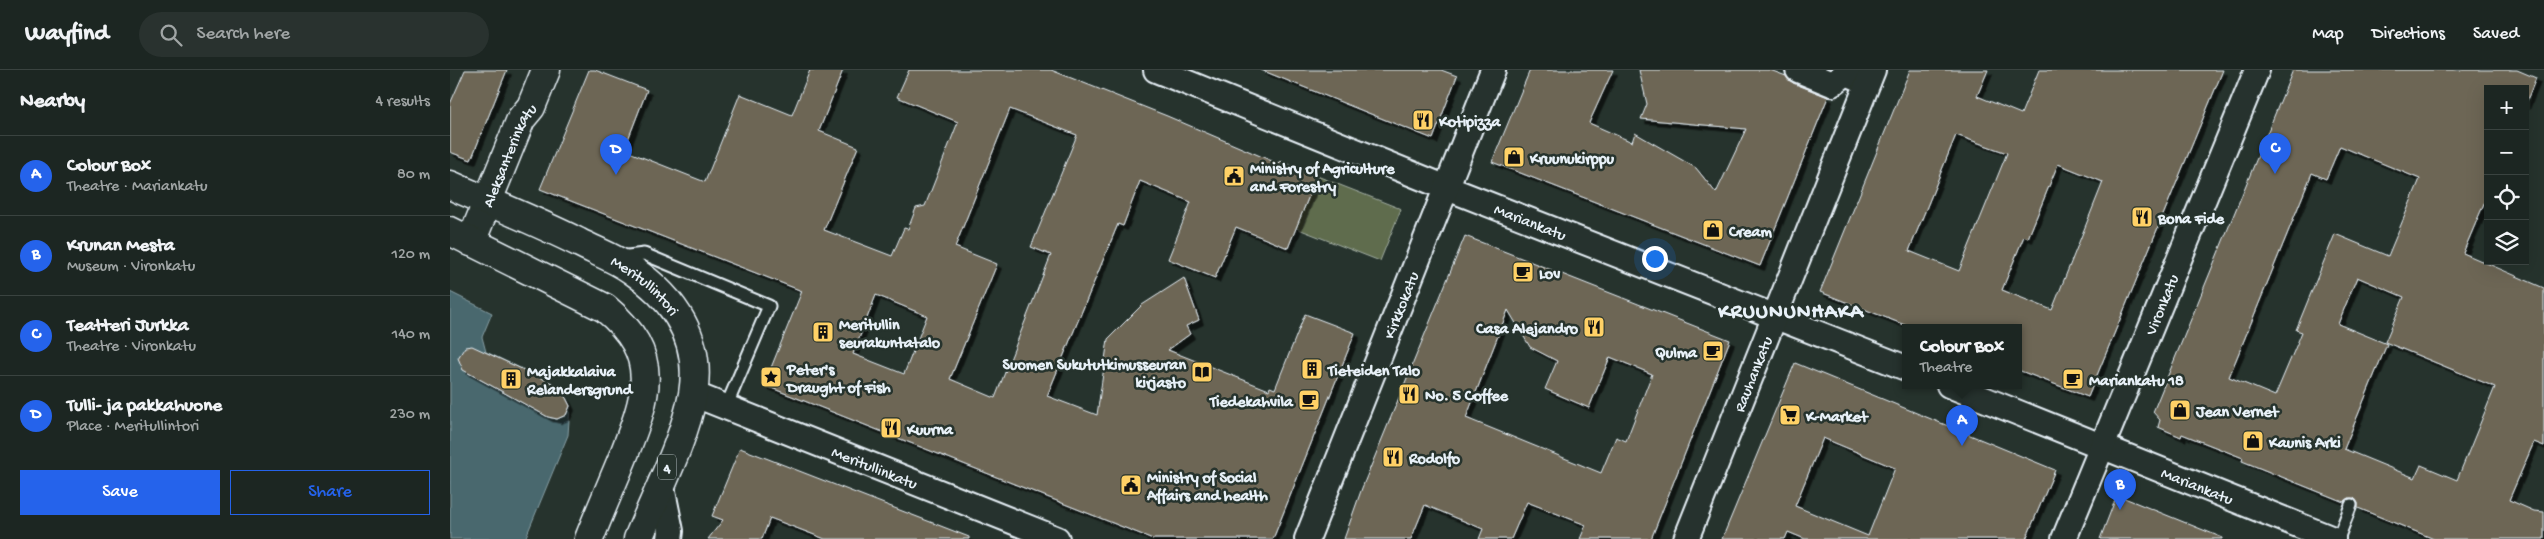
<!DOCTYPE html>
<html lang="en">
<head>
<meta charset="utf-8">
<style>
  :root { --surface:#1c2622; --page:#29322f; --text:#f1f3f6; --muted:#a0a5a5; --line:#3a4340; --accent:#2563eb }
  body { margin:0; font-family:"Gochi Hand",sans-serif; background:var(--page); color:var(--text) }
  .controls { position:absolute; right:15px; top:15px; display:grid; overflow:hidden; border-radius:0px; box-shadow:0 5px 20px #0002 }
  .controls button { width:45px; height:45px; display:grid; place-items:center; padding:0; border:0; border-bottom:1px solid var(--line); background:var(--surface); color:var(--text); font:25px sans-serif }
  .you { position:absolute; left:1204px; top:188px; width:18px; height:18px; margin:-12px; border:4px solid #fff; border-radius:50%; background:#1a73e8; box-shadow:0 0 0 8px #1a73e833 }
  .badge { display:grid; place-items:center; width:32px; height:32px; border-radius:50%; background:var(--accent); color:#fff; font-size:16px; font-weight:700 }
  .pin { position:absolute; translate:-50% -41px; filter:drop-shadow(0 1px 2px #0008) }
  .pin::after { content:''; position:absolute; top:26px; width:18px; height:15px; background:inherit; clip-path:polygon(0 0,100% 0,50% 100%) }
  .popup { position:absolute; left:1452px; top:254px; width:120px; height:65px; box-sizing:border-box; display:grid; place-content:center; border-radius:0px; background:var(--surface); filter:drop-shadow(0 1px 4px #0005); font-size:16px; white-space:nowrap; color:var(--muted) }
  .popup b { font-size:19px; color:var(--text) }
  .popup::after { content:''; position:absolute; left:50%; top:100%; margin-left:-10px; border:10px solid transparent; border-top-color:var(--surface) }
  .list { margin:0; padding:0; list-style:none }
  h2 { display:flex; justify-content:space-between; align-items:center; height:65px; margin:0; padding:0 20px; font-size:21px }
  h2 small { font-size:16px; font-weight:400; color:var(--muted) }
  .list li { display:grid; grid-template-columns:32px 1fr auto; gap:15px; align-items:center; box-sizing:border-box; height:80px; padding:0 20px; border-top:1px solid var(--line) }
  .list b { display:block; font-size:19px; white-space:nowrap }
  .list p { margin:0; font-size:16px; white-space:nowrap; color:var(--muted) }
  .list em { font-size:16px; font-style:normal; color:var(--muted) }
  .actions { display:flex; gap:10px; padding:15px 20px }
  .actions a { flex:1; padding:11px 0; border:1px solid var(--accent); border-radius:0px; text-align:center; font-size:18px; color:var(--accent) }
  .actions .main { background:var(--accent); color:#fff }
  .icon { flex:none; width:28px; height:28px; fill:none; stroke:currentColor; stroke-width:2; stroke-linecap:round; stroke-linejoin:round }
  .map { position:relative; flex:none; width:2094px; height:469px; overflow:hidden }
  header { display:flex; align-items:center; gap:30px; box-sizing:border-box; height:70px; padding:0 25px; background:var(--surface); border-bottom:1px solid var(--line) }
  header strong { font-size:24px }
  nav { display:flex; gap:28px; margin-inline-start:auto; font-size:18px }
  .search { width:350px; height:45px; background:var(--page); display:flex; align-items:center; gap:12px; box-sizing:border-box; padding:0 18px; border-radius:28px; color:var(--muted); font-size:19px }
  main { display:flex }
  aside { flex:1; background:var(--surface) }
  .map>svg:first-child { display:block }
  .green { fill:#5e6c4e; stroke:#a3aea3 }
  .water { fill:#48686e; stroke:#889fa5 }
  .building { fill:#6d6655; stroke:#e8f1f8; fill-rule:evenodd; filter:url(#shadow) }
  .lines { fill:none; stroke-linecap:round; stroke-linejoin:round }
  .lane-casing { stroke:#e8f1f8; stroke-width:15 }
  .street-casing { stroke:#e8f1f8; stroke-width:28 }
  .secondary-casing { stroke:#e8f1f8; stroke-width:31 }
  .primary-casing { stroke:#e8f1f8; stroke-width:31 }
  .lane { stroke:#26332d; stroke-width:11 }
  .street { stroke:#26332d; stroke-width:24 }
  .secondary { stroke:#26332d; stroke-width:28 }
  .primary { stroke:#26332d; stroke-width:28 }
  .labels { text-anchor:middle; stroke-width:5; stroke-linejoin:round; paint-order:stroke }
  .shield { fill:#26332d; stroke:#aeb8bb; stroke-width:1 }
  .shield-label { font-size:15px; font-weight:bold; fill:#e8f1f8 }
  .poi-label { font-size:16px; font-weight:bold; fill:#e8f1f8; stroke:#26332d; text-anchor:start }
  .street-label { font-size:16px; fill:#e8f1f8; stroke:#26332d }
  .district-label { font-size:21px; font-weight:bold; letter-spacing:1px; fill:#e8f1f8; stroke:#26332d }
</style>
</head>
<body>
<header>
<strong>Wayfind</strong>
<div class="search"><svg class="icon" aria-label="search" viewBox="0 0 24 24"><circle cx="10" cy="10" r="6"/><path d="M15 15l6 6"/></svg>Search here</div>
<nav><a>Map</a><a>Directions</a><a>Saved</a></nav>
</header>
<main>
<aside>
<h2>Nearby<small>4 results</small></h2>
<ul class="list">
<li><span class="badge">A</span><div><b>Colour Box</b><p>Theatre · Mariankatu</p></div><em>80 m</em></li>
<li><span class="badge">B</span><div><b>Krunan Mesta</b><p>Museum · Vironkatu</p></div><em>120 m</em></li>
<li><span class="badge">C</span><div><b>Teatteri Jurkka</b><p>Theatre · Vironkatu</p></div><em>140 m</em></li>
<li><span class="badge">D</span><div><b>Tulli- ja pakkahuone</b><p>Place · Meritullintori</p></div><em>230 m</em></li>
</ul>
<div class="actions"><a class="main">Save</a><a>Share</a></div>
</aside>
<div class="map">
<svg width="2094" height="469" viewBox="0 0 2094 469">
  <defs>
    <filter id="shadow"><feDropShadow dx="4.5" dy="4.5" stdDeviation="0" flood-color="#0009"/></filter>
  </defs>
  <rect width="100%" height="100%" fill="#26332d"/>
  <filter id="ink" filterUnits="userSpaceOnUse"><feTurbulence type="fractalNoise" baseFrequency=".02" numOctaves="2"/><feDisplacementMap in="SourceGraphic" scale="10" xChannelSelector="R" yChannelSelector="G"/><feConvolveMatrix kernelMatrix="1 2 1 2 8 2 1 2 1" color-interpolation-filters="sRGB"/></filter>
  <g filter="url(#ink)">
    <!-- green -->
    <polygon class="green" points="867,106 951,139 930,191 846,158"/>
    <!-- water -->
    <polygon class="water" points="0,222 42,243 32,267 36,282 102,313 116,328 120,336 118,365 75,469 0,469"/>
    <!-- building -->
    <g class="building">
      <polygon points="15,0 57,0 21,90 0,82 0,34"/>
      <path d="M139 0H145L197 20 174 80 255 112 290 24 342 45 360 0H393L369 61 408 77 374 160 442 186 454 158 458 159 466 138 475 136 508 52 447 27 459 0H601L717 46 829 94 830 91 867 106 838 178 786 157 765 208 718 189 741 132 690 111 673 156 668 154 597 326 647 345 658 269 692 235 734 208 749 250 736 256 740 264 718 280 819 320 820 317 825 319 855 244 905 263 823 469H703L314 315 352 221 90 119ZM560 39 627 65 581 177 601 185 545 328 500 309 547 194 505 177ZM426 225 477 246 454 304 403 284Z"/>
      <polygon points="811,0 991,0 1007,6 983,69"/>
      <polygon points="1080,0 1163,0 1139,53 1182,72 1185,63 1246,98 1266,123 1296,59 1191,49 1197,34 1189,0 1320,0 1336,6 1343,13 1378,27 1310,196 1042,92"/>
      <path d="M1460 0H1538L1527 26 1571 44 1589 0H1773L1638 327 1568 300V257H1460L1370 222ZM1506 65 1557 83 1509 201 1459 181ZM1608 94 1653 112 1602 240 1552 220 1574 166 1578 168Z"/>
      <path d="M1843 0H2067L2086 8 2075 35V19H2038V124L2013 183 2094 218V376L2084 372 2059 430 2084 441 2094 442V469H1984L1908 438V433L1904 428H1899L1894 432 1792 391 1793 388 1732 364 1731 367 1708 357 1710 350 1703 342ZM1890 76 1970 109 1938 186 1885 164 1846 260 1852 262 1825 326 1779 307 1862 103 1876 109ZM1907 207 1954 227 1935 272 2045 317 2007 410 1971 395 1965 408 1894 379 1937 274 1888 254Z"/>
      <path d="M1015 166 1280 270 1201 469H1130L1136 455 1077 432 1061 469H1029L1033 459 975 435 961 469H894L912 418ZM1058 240 1080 277 1107 291 1095 319 1139 338 1160 287 1202 304 1176 371 1166 367 1151 403 1016 348Z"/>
      <polygon points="22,276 102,313 116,328 120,336 116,345 107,349 98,347 13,300 8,288 15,277"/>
      <path d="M1345 293 1605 400 1576 469H1355L1338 462 1335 469H1272ZM1373 368 1445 398 1418 466 1345 436Z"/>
      <polygon points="290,378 519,467 519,469 375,469 320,448 312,469 258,469 273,450 262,446"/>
      <polygon points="1667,425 1773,468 1773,469 1650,469"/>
    </g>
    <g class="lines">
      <!-- lane casing -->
      <g class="lane-casing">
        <g id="lane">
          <polyline points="170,187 194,184 319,236 276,337"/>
          <polyline points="1888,469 1901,435"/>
        </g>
      </g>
      <!-- street casing -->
      <g class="street-casing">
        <g id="street">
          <path id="s1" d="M706 0 997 118 1456 298"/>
          <polyline points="1348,0 1382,14 1396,3 1418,12"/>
          <path id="s2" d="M1499 315 1883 469"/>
          <path id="s3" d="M243 324 607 469"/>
          <polyline points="211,412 221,461 220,469"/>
          <path id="s4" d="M857 469 1043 0"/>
          <path id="s5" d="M1236 469 1423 0"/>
          <path id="s6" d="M1614 469 1807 0"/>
        </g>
      </g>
      <!-- secondary casing -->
      <g class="secondary-casing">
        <g id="secondary">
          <path id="s7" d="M21 172 71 49 81 37 96 0"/>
        </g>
      </g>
      <!-- primary casing -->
      <g class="primary-casing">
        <g id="primary">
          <path id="s8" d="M0 115C43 134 86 151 128 172 145 181 165 188 182 200 225 229 252 270 243 324 235 369 206 425 188 469"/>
          <path d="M0 161 155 238C213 286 197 326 173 387 162 414 150 441 139 469"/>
        </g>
      </g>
      <!-- lane -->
      <use href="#lane" class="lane"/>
      <!-- street -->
      <use href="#street" class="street"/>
      <!-- secondary -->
      <use href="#secondary" class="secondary"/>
      <!-- primary -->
      <use href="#primary" class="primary"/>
    </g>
  </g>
  <!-- icons -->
  <defs>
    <g id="restaurant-square" transform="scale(1.125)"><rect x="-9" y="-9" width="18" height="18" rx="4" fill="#ffd166" stroke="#26332d"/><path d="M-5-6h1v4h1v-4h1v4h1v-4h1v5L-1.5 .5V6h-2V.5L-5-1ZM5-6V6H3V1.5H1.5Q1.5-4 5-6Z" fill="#111"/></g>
    <g id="shop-square" transform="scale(1.125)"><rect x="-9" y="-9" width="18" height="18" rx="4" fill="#ffd166" stroke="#26332d"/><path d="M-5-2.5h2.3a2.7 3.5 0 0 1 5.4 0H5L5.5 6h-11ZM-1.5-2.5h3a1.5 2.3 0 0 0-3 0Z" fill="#111"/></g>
    <g id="civic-square" transform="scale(1.125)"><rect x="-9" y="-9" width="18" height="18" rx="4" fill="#ffd166" stroke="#26332d"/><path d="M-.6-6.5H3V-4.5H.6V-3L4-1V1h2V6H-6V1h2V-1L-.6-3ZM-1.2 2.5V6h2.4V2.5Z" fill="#111"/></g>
    <g id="cafe-square" transform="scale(1.125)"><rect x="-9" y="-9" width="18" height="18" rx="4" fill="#ffd166" stroke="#26332d"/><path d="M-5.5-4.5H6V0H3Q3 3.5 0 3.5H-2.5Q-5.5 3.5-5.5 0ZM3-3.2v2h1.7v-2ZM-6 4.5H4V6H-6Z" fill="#111"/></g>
    <g id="building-square" transform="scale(1.125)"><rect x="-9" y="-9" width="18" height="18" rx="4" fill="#ffd166" stroke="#26332d"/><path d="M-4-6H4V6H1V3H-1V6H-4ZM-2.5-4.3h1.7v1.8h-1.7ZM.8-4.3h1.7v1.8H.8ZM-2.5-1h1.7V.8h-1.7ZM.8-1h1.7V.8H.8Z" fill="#111"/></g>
    <g id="library-square" transform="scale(1.125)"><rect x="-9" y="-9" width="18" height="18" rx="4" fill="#ffd166" stroke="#26332d"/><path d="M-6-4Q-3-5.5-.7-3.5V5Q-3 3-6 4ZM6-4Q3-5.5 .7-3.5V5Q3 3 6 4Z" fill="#111"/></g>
    <g id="sight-square" transform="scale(1.125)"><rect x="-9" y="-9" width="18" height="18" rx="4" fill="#ffd166" stroke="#26332d"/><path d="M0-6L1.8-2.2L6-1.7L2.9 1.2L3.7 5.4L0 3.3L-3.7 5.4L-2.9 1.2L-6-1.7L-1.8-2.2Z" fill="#111"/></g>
    <g id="supermarket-square" transform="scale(1.125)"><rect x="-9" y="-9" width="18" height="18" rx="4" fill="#ffd166" stroke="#26332d"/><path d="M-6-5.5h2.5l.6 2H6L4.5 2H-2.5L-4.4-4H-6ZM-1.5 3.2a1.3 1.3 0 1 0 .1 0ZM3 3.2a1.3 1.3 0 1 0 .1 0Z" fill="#111"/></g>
  </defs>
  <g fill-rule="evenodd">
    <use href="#restaurant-square" x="973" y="50"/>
    <use href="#shop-square" x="1064" y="87"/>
    <use href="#civic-square" x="784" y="106"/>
    <use href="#restaurant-square" x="1692" y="147"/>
    <use href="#shop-square" x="1263" y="160"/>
    <use href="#cafe-square" x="1073" y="202"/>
    <use href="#restaurant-square" x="1144" y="257"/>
    <use href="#building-square" x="373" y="262"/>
    <use href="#cafe-square" x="1263" y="281"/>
    <use href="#building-square" x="862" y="299"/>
    <use href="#library-square" x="752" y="302"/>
    <use href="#sight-square" x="321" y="307"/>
    <use href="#building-square" x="61" y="309"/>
    <use href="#cafe-square" x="1623" y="309"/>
    <use href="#restaurant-square" x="959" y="324"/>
    <use href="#cafe-square" x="859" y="330"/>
    <use href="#shop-square" x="1730" y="340"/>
    <use href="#supermarket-square" x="1340" y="345"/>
    <use href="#restaurant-square" x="441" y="358"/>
    <use href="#shop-square" x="1803" y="371"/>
    <use href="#restaurant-square" x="943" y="387"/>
    <use href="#civic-square" x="681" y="415"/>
  </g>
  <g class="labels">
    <!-- shield labels -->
    <rect class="shield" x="208" y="384.5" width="18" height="25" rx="4"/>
    <g class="shield-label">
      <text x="217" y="402">4</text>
    </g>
    <!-- poi labels -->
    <g class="poi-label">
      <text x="989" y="56">Kotipizza</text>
      <text x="1080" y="93">Kruunukirppu</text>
      <text x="800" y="103">Ministry of Agriculture<tspan x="800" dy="18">and Forestry</tspan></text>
      <text x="1708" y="153">Bona Fide</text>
      <text x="1279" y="166">Cream</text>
      <text x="1089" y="208">Lov</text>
      <text x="389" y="259">Meritullin<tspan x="389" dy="18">seurakuntatalo</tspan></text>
      <text x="1128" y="263" text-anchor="end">Casa Alejandro</text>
      <text x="1247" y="287" text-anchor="end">Qulma</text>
      <text x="736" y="299" text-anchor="end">Suomen Sukututkimusseuran<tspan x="736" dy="18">kirjasto</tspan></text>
      <text x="337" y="304">Peter's<tspan x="337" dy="18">Draught of Fish</tspan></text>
      <text x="878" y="305">Tieteiden Talo</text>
      <text x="77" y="306">Majakkalaiva<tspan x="77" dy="18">Relandersgrund</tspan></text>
      <text x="1639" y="315">Mariankatu 18</text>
      <text x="975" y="330">No. 5 Coffee</text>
      <text x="843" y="336" text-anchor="end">Tiedekahvila</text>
      <text x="1746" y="346">Jean Vernet</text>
      <text x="1356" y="351">K-Market</text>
      <text x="457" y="364">Kuurna</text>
      <text x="1819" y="377">Kaunis Arki</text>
      <text x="959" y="393">Rodolfo</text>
      <text x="697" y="412">Ministry of Social<tspan x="697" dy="18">Affairs and health</tspan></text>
    </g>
    <!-- street labels -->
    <g class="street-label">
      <text dy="6" stroke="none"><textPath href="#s7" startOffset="95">Aleksanterinkatu</textPath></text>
      <text dy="6" stroke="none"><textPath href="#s1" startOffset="404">Mariankatu</textPath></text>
      <text dy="6" stroke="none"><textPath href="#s8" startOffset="221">Meritullintori</textPath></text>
      <text dy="6" stroke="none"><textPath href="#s4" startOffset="252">Kirkkokatu</textPath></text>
      <text dy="6" stroke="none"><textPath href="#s6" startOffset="254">Vironkatu</textPath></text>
      <text dy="6" stroke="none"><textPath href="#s5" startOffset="178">Rauhankatu</textPath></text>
      <text dy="6" stroke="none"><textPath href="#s3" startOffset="196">Meritullinkatu</textPath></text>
      <text dy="6" stroke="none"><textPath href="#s2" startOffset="268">Mariankatu</textPath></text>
    </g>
    <!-- district labels -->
    <g class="district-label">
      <text x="1341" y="247">KRUUNUNHAKA</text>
    </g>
  </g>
</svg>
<div class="controls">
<button>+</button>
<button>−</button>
<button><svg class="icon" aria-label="locate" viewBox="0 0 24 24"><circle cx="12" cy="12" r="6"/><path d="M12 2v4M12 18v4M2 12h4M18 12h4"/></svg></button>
<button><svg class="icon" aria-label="layers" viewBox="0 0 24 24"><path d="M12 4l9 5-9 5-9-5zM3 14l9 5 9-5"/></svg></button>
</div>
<div class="you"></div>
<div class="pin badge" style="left:1512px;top:376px">A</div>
<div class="popup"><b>Colour Box</b>Theatre</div>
<div class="pin badge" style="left:1670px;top:440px">B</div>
<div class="pin badge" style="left:1825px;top:104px">C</div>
<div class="pin badge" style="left:166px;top:105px">D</div>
</div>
</main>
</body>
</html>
